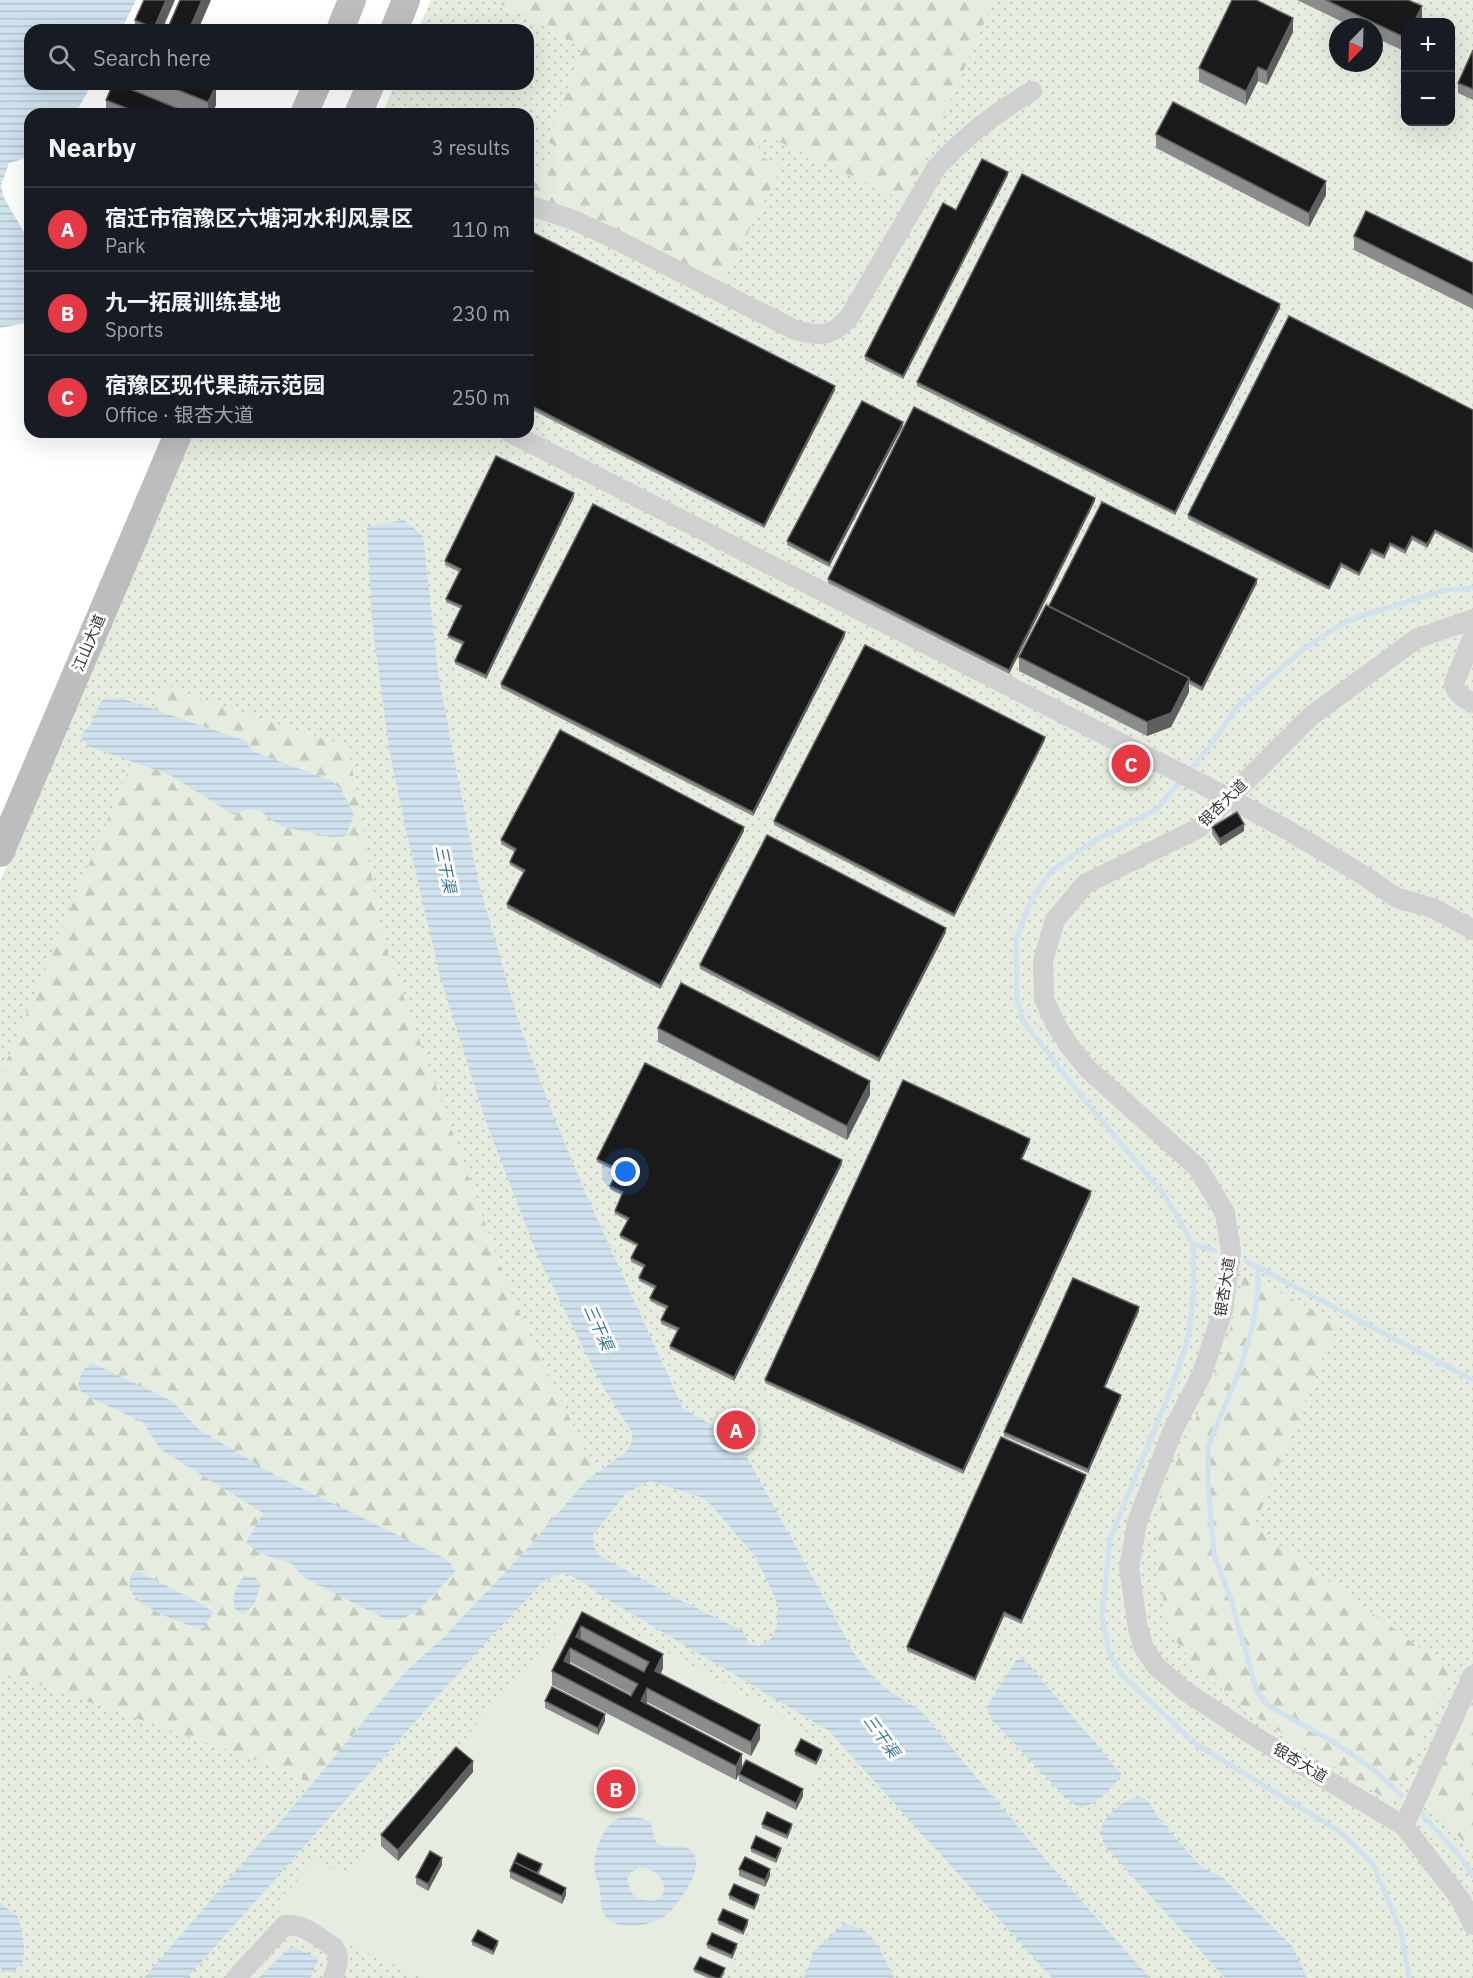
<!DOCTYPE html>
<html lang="en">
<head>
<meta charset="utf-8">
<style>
  :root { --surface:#171b24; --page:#20242c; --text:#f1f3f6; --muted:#9ea1a6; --line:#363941; --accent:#e63946 }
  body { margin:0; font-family:"IBM Plex Sans","Noto Sans SC",sans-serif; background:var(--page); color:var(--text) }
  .controls { position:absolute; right:18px; top:18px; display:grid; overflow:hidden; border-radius:12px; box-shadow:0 6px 24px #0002 }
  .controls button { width:54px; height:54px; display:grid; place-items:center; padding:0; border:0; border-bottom:2px solid var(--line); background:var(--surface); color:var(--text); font:30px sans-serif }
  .compass { position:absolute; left:1329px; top:18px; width:54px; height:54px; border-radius:50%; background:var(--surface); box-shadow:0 6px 24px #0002; rotate:203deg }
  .you { position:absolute; left:626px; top:1172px; width:21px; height:21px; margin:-15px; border:4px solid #fff; border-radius:50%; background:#1a73e8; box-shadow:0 0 0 9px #1a73e833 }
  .badge { display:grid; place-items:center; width:39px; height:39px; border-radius:50%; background:var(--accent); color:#fff; font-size:20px; font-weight:700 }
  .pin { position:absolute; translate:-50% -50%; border:3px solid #fff; box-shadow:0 2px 6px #0006 }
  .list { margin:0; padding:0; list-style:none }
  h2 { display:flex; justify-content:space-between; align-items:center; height:78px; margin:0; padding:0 24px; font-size:26px }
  h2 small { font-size:20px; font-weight:400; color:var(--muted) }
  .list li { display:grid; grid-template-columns:39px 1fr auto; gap:18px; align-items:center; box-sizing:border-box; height:84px; padding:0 24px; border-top:2px solid var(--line) }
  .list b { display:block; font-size:22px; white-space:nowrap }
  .list p { margin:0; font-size:20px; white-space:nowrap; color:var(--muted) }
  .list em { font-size:20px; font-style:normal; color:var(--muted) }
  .icon { flex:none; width:33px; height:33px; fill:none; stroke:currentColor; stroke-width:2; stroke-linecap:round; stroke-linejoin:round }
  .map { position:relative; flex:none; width:1473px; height:1978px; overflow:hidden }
  .search { position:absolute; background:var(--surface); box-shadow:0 6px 24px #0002; left:24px; top:24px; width:510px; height:66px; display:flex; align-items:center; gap:15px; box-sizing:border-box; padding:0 21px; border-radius:18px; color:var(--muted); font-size:22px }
  .panel { position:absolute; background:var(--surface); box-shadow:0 6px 24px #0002; left:24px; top:108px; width:510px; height:330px; border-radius:18px }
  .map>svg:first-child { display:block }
  .grass { fill:url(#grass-dots); fill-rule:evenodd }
  .forest { fill:url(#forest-firs) }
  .pitch { fill:#e6ecdf }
  .water { fill:url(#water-rules); fill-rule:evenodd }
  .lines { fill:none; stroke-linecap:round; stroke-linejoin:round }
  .stream { stroke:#cfe2ee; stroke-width:5 }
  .minor { stroke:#d0d0d0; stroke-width:20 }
  .secondary { stroke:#bdbdbd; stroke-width:28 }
  .wall { fill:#8c8c8c; fill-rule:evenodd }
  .shaded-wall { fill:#5f5f5f }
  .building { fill:#1a1a1a; stroke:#5f5f5f; stroke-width:1.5; fill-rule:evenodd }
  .labels { text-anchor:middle; stroke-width:6; stroke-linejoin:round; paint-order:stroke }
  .street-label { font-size:15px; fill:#333; stroke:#fff }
  .water-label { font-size:16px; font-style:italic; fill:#3f7597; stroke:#fff }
</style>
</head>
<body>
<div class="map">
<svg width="1473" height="1978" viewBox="0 0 1473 1978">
  <defs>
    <pattern id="grass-dots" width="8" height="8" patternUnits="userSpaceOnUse" patternTransform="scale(1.5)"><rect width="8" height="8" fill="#e6ecdf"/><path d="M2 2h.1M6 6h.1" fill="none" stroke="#c6cbc0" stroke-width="1.8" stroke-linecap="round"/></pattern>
    <pattern id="forest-firs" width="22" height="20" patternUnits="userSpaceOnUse" patternTransform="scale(1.5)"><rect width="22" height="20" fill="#e6ecdf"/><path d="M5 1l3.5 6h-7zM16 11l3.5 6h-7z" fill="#c6cbc0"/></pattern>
    <pattern id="water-rules" width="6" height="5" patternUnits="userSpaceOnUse" patternTransform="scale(1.5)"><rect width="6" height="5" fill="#cfe2ee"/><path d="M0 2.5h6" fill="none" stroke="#b2c2cd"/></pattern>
  </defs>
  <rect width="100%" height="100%" fill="#fff"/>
  <!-- grass -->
  <path class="grass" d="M431 0H1473V1978H0V881L191 432H528V114H382L395 84H528V30H418ZM1406 22H1450V122H1406ZM1338 27H1374V63H1338Z"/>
  <!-- forest -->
  <g class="forest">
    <polygon points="493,0 994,0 906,202 765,135 755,154 782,167 722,283 528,192 528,187 555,146 547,141 583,47"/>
    <polygon points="164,684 205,701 348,746 383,939 512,1298 596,1473 587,1480 524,1552 444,1637 404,1674 306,1791 302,1776 0,1671 0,1077"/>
    <polygon points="1244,1273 1337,1323 1254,1526 1454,1673 1392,1803 1253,1715 1197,1668 1173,1637 1165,1609 1156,1556 1158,1522 1164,1491 1224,1354"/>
    <polygon points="1473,1687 1473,1853 1427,1799 1429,1786"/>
  </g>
  <!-- pitch -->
  <polygon class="pitch" points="581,1605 780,1714 827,1750 724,1978 422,1978 272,1908 318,1858 345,1877"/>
  <!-- water -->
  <g class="water">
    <polygon points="0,0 136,0 121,30 30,30 30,84 92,84 75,114 30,114 30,157 9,163 1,185 4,198 30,242 30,322 0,328"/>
    <path d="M404 520 423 536 439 680 478 881 520 1027 551 1110 582 1185 683 1409 716 1427 743 1450 854 1653C876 1684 887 1691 920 1710L1063 1880 1150 1978H1052L829 1731 597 1593 585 1583 564 1573 545 1580 486 1642 187 1978H144L265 1837 277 1826 404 1673 444 1637 524 1552 587 1480 626 1452 631 1444 633 1434 599 1380 537 1254 485 1119 440 976 406 831 389 748 372 621 367 527ZM650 1481 703 1498 712 1506 756 1557 778 1605 777 1625 772 1638 759 1646 749 1644 743 1631 674 1597 600 1556 594 1547 593 1535 626 1493Z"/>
    <polygon points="108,698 121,698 246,741 252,751 332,781 340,788 354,815 346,836 331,837 280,826 259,810 248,809 234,815 170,775 88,746 80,736 91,724 101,701"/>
    <polygon points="92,1363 172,1401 197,1428 273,1474 444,1558 451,1564 455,1572 419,1610 402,1619 387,1620 303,1577 292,1564 259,1553 246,1543 263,1513 160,1449 143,1422 93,1399 81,1391 78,1383 83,1370"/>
    <path d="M132 1572H140L205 1606 213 1612 203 1629C186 1625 138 1608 131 1591 128 1586 130 1578 132 1572Z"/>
    <path d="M244 1576 252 1577 261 1583 254 1605 243 1614 235 1609C232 1596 235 1587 244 1576Z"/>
    <path d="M1022 1659 1029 1665 1121 1774C1114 1788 1095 1805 1080 1808L1065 1797 991 1719 987 1710 990 1701 1016 1660Z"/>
    <path d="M1140 1797 1148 1801 1159 1819 1201 1867 1222 1877 1292 1946 1307 1978H1225L1104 1845C1103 1839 1100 1832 1102 1826 1107 1812 1127 1798 1140 1797Z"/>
    <path d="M635 1816 650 1822C653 1828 653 1839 657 1843 664 1852 686 1839 694 1855 701 1868 688 1888 681 1898 675 1905 671 1913 662 1918 648 1926 617 1931 606 1917 600 1909 601 1899 600 1890 600 1884 595 1879 595 1873 592 1856 601 1828 617 1819 621 1817 629 1817 635 1816ZM640 1867C676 1872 670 1918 632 1894L627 1880 630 1873Z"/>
    <polygon points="0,1903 18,1917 22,1932 24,1949 23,1962 13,1972 7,1972 0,1968"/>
    <path d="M844 1924C874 1926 882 1954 894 1978H804L814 1951Z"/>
    <polygon points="291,1946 319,1958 310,1978 259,1978"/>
  </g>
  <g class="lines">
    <!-- stream -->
    <g class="stream">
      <polyline points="1188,772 1210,746 1237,707 1302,650 1346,621 1445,590 1473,588"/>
      <polyline points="1182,779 1157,809 1094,841 1051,871 1031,901 1016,939 1017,999 1023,1021 1082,1097 1165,1196 1193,1244 1194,1292 1188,1340 1169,1394 1110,1539 1102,1616 1109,1653 1122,1675 1197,1745 1339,1831 1373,1864 1401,1931 1409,1978"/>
      <polyline points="1193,1244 1215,1251"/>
      <polyline points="1246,1261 1473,1380"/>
      <polyline points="1258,1266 1258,1291 1253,1325 1239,1372 1208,1446 1208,1485 1214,1554 1231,1600 1257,1692 1269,1706 1335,1743 1373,1769 1401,1795"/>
      <polyline points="1421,1813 1457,1853 1473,1876"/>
    </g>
    <!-- minor -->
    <g class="minor">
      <path d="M528 205 571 219 613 238 793 329C818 337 832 338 850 316L936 168C964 137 996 112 1032 91"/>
      <polyline points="509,432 1229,798 1284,828 1363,875 1397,898 1433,908 1473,930"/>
      <polyline points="1473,619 1416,639 1311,716 1199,828 1085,884 1055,920 1043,961 1044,999 1055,1023 1070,1047 1088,1069 1198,1168 1225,1213 1231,1252 1223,1310 1202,1374 1173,1430 1137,1522 1129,1568 1138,1629 1144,1648 1156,1666 1185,1691 1249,1733 1404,1826 1461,1900 1473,1925"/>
      <path d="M1473 637 1454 683C1456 694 1463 698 1473 703"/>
      <polyline points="1404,1826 1473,1675"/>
      <path d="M236 1978 285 1925C302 1922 320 1939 334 1947 341 1958 337 1967 333 1978"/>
    </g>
    <!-- secondary -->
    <g class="secondary">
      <polyline points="340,30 352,0"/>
      <polyline points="394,30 406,0"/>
      <polyline points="304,114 317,84"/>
      <polyline points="358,114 371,84"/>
      <polyline points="0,853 179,432"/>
    </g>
  </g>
  <!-- wall -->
  <g class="wall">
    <polygon points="1297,0 1408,0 1422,20 1406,22 1406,52 1374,37 1374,27 1353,27"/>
    <polygon points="135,20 162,30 135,30"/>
    <polygon points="1293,32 1267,85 1258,81 1246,105 1199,82 1199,68"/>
    <polygon points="1473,50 1473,100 1458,93 1458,83"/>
    <polygon points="121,84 214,84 216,105 212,114 106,114 106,100"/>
    <polygon points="1156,134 1326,195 1309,227 1156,148"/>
    <polygon points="1008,175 903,379 865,360 865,356 956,210"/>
    <polygon points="528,230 835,390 764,528 528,408"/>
    <polygon points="1354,236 1473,263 1473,309 1354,250"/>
    <polygon points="1280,308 1175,515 917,386 917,382"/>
    <polygon points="1473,410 1473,553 1435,533 1427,548 1412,540 1405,554 1390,546 1384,559 1371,553 1359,576 1341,567 1329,590 1188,519 1188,515"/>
    <polygon points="903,426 829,567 787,545 787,541"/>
    <polygon points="574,497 486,679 455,664 455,661 463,645 448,638 448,635 461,609 446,602 446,599 459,572 445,565 445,561"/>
    <polygon points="1095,501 1009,674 828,583 828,579"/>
    <polygon points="1257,583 1202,691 1189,684 1189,692 1171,727 1147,736 1019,671 1019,657 1049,606"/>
    <polygon points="845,636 753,816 501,688 501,684"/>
    <polygon points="1045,740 954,917 774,825 774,821"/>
    <polygon points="1212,827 1244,831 1220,846 1212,834"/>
    <polygon points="744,831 660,989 507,908 507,904 524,873 510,865 510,862 515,852 501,844 501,840"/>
    <polygon points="946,932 879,1062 700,969 700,965"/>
    <polygon points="658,1028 870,1095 847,1140 658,1042"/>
    <polygon points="1030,1142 1022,1159 1091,1195 963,1474 765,1383 765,1380"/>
    <polygon points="597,1159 842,1164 734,1381 670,1349 670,1346 677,1331 661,1324 661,1320 666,1309 650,1301 650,1298 655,1289 639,1281 639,1278 644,1268 631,1262 631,1258 637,1246 620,1238 620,1235 628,1221 615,1214 615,1211 622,1195 610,1189 610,1186 617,1172 597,1162"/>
    <polygon points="1139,1311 1105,1387 1121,1398 1088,1473 1004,1436 1004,1432"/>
    <polygon points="1086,1478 1021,1624 1004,1616 975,1681 907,1651 907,1647"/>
    <path d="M582 1612 663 1668 661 1674 760 1739 751 1756 647 1702V1704L742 1767 803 1796 796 1810 739 1781V1774L736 1780 552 1685V1671ZM570 1662 632 1695 631 1696 569 1664Z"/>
    <polygon points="545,1701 605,1721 598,1735 545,1708"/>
    <polygon points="795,1751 822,1753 816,1765 795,1755"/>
    <polygon points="473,1772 398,1861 381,1846 381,1835"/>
    <polygon points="762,1824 792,1827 787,1839 762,1828"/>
    <polygon points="751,1848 781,1851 776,1863 751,1852"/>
    <polygon points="442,1865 428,1891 416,1884 416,1877"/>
    <polygon points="542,1867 539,1874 566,1895 562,1904 510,1878 510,1871"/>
    <polygon points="739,1869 770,1876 765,1887 739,1876"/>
    <polygon points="729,1895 759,1899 754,1910 729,1899"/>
    <polygon points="718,1920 748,1924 743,1935 718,1924"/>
    <polygon points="472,1941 498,1944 493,1955 472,1945"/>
    <polygon points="707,1944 737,1947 732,1959 707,1948"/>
    <polygon points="694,1969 725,1972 722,1978 708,1978 694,1972"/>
  </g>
  <!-- shaded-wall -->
  <g class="shaded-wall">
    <polygon points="166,0 175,0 162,30 154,30 154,28"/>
    <polygon points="202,0 211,0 198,30 189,30"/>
    <polygon points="1422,6 1422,20 1421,22 1414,22"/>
    <polygon points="1293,18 1293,32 1267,85 1267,71"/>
    <polygon points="1258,67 1258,81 1246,105 1246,91"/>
    <polygon points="216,85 216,105 212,114 208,114 208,102"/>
    <polygon points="1008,172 1008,175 903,379 903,376"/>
    <polygon points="1326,181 1326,195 1309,227 1309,213"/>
    <polygon points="1280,304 1280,308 1175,515 1175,512"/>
    <polygon points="835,386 835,390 764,528 764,525"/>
    <polygon points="903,422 903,426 829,567 829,563"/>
    <polygon points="574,493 574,497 486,679 486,675"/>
    <polygon points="1095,498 1095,501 1009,674 1009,670"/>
    <polygon points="1435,530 1435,533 1427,548 1427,544"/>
    <polygon points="1412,536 1412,540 1405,554 1405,550"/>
    <polygon points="1390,543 1390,546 1384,559 1384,555"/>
    <polygon points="1371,549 1371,553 1359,576 1359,573"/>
    <polygon points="1341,563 1341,567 1329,590 1329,587"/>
    <polygon points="1257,579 1257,583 1202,691 1202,687"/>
    <polygon points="845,632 845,636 753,816 753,812"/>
    <polygon points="1189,678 1189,692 1171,727 1147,736 1147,722"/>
    <polygon points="1045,737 1045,740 954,917 954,914"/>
    <polygon points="1244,824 1244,831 1220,846 1220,839"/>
    <polygon points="744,827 744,831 660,989 660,985"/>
    <polygon points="946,928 946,932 879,1062 879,1058"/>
    <polygon points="870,1081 870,1095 847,1140 847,1126"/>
    <polygon points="1030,1139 1030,1142 1021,1162 1021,1159"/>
    <polygon points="842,1160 842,1164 734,1381 734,1377"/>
    <polygon points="1091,1191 1091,1195 963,1474 963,1470"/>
    <polygon points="1139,1307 1139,1311 1104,1390 1104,1387"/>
    <polygon points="1121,1395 1121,1398 1088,1473 1088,1469"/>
    <polygon points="1086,1475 1086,1478 1021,1624 1021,1620"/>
    <polygon points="1004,1612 1004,1616 975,1681 975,1678"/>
    <polygon points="581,1626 581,1640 576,1637"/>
    <polygon points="570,1648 570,1662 564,1675 564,1661"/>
    <polygon points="663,1654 663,1668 655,1685 655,1671"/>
    <polygon points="647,1688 647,1702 641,1715 641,1701"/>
    <polygon points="605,1714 605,1721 598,1735 598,1728"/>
    <polygon points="760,1725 760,1739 751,1756 751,1742"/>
    <polygon points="822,1750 822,1753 816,1765 816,1762"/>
    <polygon points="742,1754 742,1768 736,1780 736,1766"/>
    <polygon points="473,1761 473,1772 398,1861 398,1850"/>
    <polygon points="803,1789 803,1796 796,1810 796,1803"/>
    <polygon points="792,1824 792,1827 787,1839 787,1835"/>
    <polygon points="781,1848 781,1851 776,1863 776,1859"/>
    <polygon points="442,1858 442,1865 428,1891 428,1884"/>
    <polygon points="770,1869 770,1876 765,1887 765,1880"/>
    <polygon points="566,1888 566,1895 562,1904 562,1896"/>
    <polygon points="759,1895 759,1899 754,1910 754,1907"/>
    <polygon points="748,1920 748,1924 743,1935 743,1932"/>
    <polygon points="498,1941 498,1944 493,1955 493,1951"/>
    <polygon points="737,1944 737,1947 732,1959 732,1955"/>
  </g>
  <!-- building -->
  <g class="building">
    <polygon points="144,0 166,0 154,28 135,20"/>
    <polygon points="180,0 202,0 189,30 167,30"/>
    <polygon points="1232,0 1256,0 1293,18 1267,71 1258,67 1246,91 1199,68"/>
    <polygon points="1326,0 1408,0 1422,6 1414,22 1406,22 1406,38"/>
    <polygon points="1473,50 1473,89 1458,83"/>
    <polygon points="113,84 118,84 191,114 141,114 106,100"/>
    <polygon points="163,84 214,84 216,85 208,102"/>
    <polygon points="1173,102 1326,181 1309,213 1156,134"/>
    <polygon points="96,111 105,114 95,114"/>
    <polygon points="982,159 1008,172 903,376 865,356 943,203 956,210"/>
    <polygon points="1022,174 1280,304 1175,512 917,382"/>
    <polygon points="1366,211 1473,263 1473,295 1354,236"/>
    <polygon points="528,230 835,386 764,525 528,404"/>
    <polygon points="1289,316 1473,410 1473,549 1435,530 1427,544 1412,536 1405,550 1390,543 1384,555 1371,549 1359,573 1341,563 1329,587 1188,515"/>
    <polygon points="862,401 903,422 829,563 787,541"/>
    <polygon points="914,407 1095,498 1009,670 828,579"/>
    <polygon points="496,456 574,493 486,675 455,661 464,642 448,635 462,606 446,599 461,569 445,561"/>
    <polygon points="1102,502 1257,579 1202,687 1189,680 1189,678 1049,606"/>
    <polygon points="593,504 845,632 753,812 501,684"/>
    <polygon points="1046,605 1189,678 1171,713 1147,722 1019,657"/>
    <polygon points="865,645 1045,737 954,914 774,821"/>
    <polygon points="560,730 744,827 660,985 507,904 525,870 510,862 516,849 501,840"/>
    <polygon points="1237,812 1244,824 1220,839 1212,827"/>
    <polygon points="767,835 946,928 879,1058 700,965"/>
    <polygon points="681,983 870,1081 847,1126 658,1028"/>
    <polygon points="645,1063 842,1160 734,1377 670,1346 679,1328 661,1320 668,1306 650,1298 656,1286 639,1278 645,1265 631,1258 638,1244 620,1235 629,1218 615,1211 623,1192 610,1186 618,1169 597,1159"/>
    <polygon points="903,1080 1030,1139 1021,1159 1091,1191 963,1470 765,1380"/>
    <polygon points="1073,1278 1139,1307 1104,1387 1121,1395 1088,1469 1004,1432"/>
    <polygon points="1001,1437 1086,1475 1021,1620 1004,1612 975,1678 907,1647"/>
    <path d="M582 1612 663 1654 655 1671 760 1725 751 1742 647 1688 641 1701 742 1754 736 1766 552 1671ZM581 1626 649 1662 644 1672 576 1637ZM570 1648 638 1684 631 1696 564 1661Z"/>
    <polygon points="552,1687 605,1714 598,1728 545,1701"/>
    <polygon points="801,1739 822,1750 816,1762 795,1751"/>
    <polygon points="456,1747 473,1761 398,1850 381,1835"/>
    <polygon points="746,1760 803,1789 796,1803 739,1774"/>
    <polygon points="767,1812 792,1824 787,1835 762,1824"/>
    <polygon points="756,1836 781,1848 776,1859 751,1848"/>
    <polygon points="430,1851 442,1858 428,1884 416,1877"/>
    <polygon points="518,1853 542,1864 537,1873 514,1862"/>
    <polygon points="745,1857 770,1869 765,1880 739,1869"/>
    <polygon points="514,1862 566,1888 562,1896 510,1871"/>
    <polygon points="734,1884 759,1895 754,1907 729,1895"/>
    <polygon points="723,1909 748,1920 743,1932 718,1920"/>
    <polygon points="478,1930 498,1941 493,1951 472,1941"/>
    <polygon points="712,1933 737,1944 732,1955 707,1944"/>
    <polygon points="700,1957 725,1968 720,1978 716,1978 694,1969"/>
  </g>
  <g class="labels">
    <!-- street labels -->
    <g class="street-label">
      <text transform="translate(89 643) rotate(-67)" y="5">江山大道</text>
      <text transform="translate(1223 803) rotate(-44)" y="5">银杏大道</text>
      <text transform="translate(1225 1287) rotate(-81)" y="5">银杏大道</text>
      <text transform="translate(1300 1763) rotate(31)" y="5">银杏大道</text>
    </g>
    <!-- water labels -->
    <g class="water-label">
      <text transform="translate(446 869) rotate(79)" y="6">三干渠</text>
      <text transform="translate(599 1327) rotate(66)" y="6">三干渠</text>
      <text transform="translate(882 1736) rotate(54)" y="6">三干渠</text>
    </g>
  </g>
</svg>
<div class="controls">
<button>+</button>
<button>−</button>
</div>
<svg class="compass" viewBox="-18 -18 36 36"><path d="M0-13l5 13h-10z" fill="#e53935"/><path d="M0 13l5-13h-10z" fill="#9ea1a6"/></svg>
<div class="you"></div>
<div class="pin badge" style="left:736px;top:1430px">A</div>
<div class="pin badge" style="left:616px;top:1789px">B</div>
<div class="pin badge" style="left:1131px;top:764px">C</div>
<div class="search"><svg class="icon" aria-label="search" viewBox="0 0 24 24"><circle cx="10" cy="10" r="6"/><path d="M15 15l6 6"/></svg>Search here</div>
<section class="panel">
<h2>Nearby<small>3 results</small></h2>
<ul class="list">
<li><span class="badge">A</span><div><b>宿迁市宿豫区六塘河水利风景区</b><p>Park</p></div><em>110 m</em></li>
<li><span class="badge">B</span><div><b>九一拓展训练基地</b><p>Sports</p></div><em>230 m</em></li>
<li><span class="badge">C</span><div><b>宿豫区现代果蔬示范园</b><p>Office · 银杏大道</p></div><em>250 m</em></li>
</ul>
</section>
</div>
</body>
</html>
